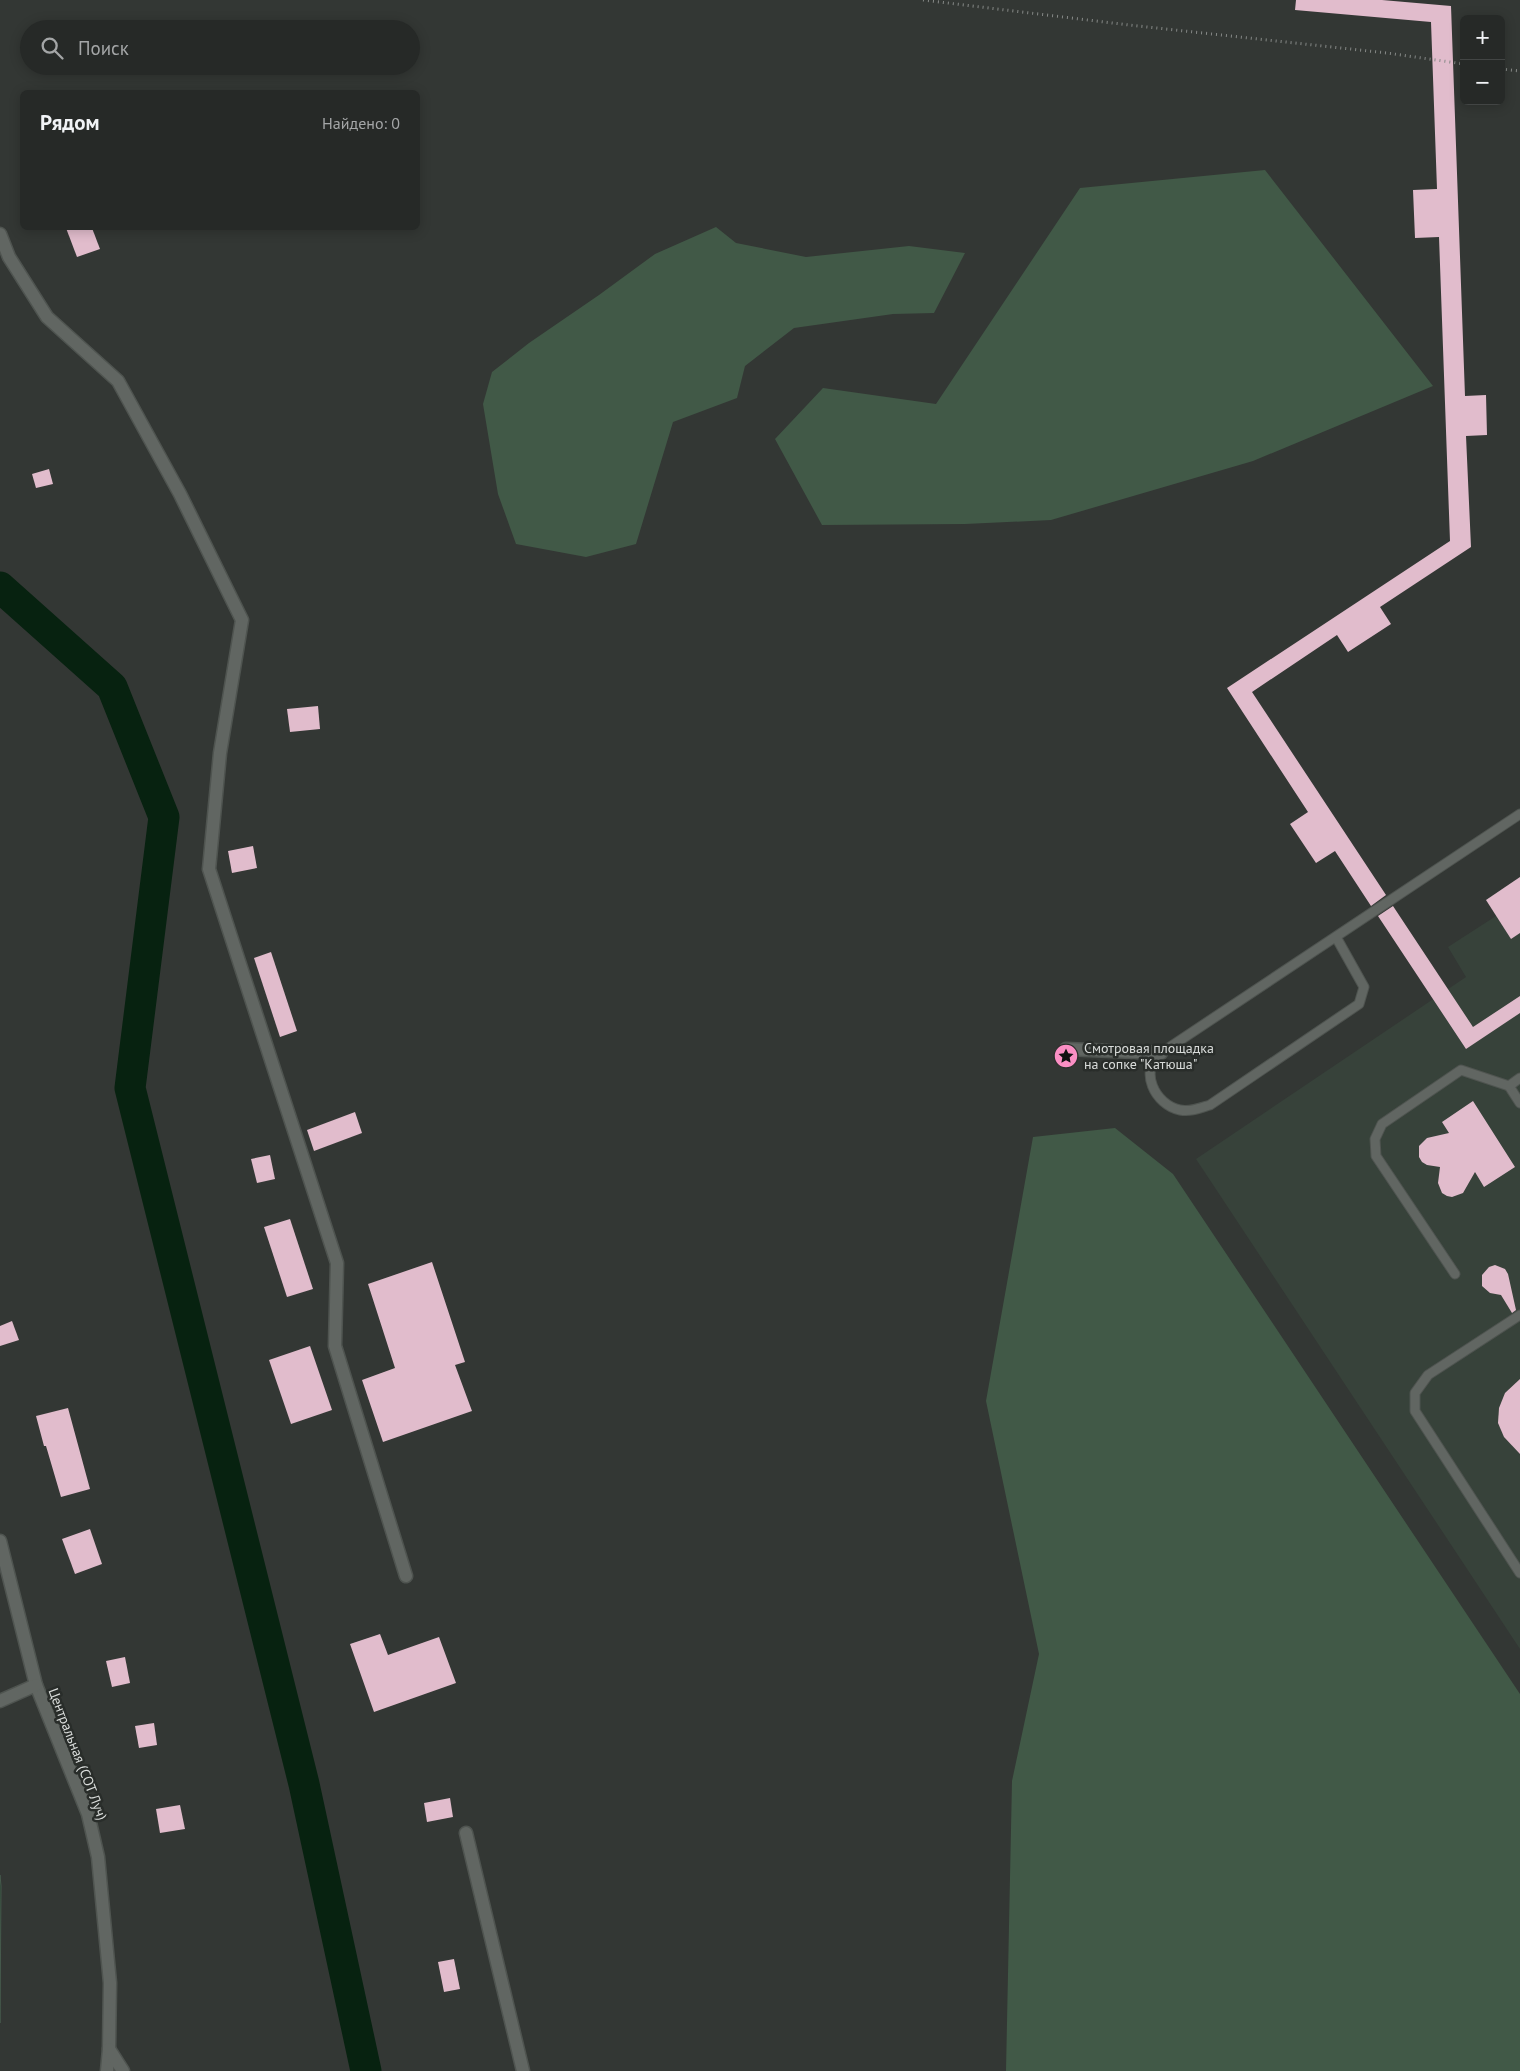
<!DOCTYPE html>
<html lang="ru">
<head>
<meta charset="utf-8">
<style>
  :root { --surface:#262927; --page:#2e312f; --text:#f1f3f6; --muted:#a4a6a7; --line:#424544 }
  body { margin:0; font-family:"PT Sans",sans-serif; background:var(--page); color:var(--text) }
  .controls { position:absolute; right:15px; top:15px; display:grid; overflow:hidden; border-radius:8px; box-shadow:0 2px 12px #0003 }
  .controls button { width:45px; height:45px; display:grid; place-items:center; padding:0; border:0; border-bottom:1px solid var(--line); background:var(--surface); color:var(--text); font:25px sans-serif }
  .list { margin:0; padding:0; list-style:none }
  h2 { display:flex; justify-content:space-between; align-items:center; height:65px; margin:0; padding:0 20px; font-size:21px }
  h2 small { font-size:16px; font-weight:400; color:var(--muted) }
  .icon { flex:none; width:28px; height:28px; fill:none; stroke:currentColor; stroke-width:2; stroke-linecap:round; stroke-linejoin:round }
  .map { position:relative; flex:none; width:1520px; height:2071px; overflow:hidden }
  .search { position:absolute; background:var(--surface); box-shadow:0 2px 12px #0003; left:20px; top:20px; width:400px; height:55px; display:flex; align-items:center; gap:12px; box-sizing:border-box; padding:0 18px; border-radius:28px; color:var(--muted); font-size:19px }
  .panel { position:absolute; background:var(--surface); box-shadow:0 2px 12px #0003; left:20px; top:90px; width:400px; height:140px; border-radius:8px }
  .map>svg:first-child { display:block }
  .built { fill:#37423a }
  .green { fill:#415947 }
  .water { fill:#072210; stroke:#465a4d }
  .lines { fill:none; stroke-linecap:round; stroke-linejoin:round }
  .river { stroke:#072210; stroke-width:31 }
  .building { fill:#e1bccc }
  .service-casing { stroke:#4f5450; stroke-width:11 }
  .pedestrian-casing { stroke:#4f5450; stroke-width:15 }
  .minor-casing { stroke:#4f5450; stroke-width:15 }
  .path { stroke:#868987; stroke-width:3; stroke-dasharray:1 4; stroke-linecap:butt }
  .service { stroke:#616662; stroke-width:9 }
  .pedestrian { stroke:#616662; stroke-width:12 }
  .minor { stroke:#616662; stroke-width:12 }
  .labels { text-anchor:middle; stroke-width:5; stroke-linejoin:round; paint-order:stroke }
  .poi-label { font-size:14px; fill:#d9dcda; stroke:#292d2a; text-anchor:start }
  .street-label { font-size:14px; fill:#d9dcda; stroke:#292d2a }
</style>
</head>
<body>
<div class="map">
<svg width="1520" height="2071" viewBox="0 0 1520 2071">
  <rect width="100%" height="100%" fill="#333734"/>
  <!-- built -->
  <polygon class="built" points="1520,877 1520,1649 1196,1159 1466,977 1448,947 1496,916 1486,900"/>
  <!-- green -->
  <g class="green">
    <polygon points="1265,170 1433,386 1253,461 1051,520 965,524 822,525 775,439 823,388 936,404 1080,188"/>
    <polygon points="716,227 736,243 806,257 909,246 965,253 934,313 893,314 794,328 745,366 737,398 673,422 636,544 586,557 516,544 498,494 483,404 492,372 529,343 599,295 655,254"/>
    <polygon points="1115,1128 1173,1174 1520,1694 1520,2071 1006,2071 1012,1781 1039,1654 986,1401 1033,1137"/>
  </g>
  <!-- water -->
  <polygon class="water" points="0,1875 1,1886 0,2023"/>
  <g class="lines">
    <!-- river -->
    <polyline class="river" points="0,587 112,687 164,817 130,1088 304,1784 366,2071"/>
  </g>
  <!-- building -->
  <g class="building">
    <polygon points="1296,0 1382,0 1451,6 1465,396 1486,395 1487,435 1466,436 1471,547 1380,607 1391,624 1348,652 1337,635 1252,692 1386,895 1371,906 1335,851 1316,863 1290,824 1308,812 1227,688 1450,541 1439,237 1415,238 1413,190 1437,189 1431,22 1295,10"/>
    <polygon points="66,228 92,228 100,249 77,257"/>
    <polygon points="49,469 53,484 36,488 32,474"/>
    <polygon points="318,706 320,729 290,732 287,709"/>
    <polygon points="253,846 257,868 232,873 228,851"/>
    <polygon points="1520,877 1520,933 1511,939 1486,900"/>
    <polygon points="1393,906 1473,1027 1520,996 1520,1013 1466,1049 1378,916"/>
    <polygon points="271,952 297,1031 280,1037 254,958"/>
    <polygon points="1473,1101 1515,1167 1484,1187 1475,1172 1463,1193 1452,1197 1447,1196 1442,1193 1438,1183 1440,1167 1427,1165 1422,1162 1419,1157 1419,1146 1427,1138 1449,1133 1442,1122"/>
    <polygon points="355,1112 362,1133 314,1151 307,1130"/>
    <polygon points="270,1155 275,1179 257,1183 251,1159"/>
    <polygon points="290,1219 313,1289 287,1297 264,1227"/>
    <polygon points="432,1262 465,1362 455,1365 472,1411 383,1442 362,1380 395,1368 368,1284"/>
    <polygon points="1495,1265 1505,1269 1508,1274 1516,1310 1512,1313 1501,1295 1490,1293 1482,1286 1482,1275 1489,1267"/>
    <polygon points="12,1321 19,1340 0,1346 0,1326"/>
    <polygon points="310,1346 332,1410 291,1424 269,1360"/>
    <polygon points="1520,1379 1520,1454 1504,1437 1498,1423 1499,1408 1505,1393"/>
    <polygon points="68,1408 90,1489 61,1497 46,1446 44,1446 36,1416"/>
    <polygon points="90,1529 102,1564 75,1574 62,1539"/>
    <polygon points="380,1634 388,1655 439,1637 456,1683 374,1712 350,1644"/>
    <polygon points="125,1657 130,1683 112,1687 106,1661"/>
    <polygon points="154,1723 157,1745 139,1748 135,1726"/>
    <polygon points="450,1798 453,1817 427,1822 424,1803"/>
    <polygon points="180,1805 185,1829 160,1833 156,1809"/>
    <polygon points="454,1959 460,1989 444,1992 438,1962"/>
  </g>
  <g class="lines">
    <!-- service casing -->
    <g class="service-casing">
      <g id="service">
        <path d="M1336 937 1364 987 1359 1004 1210 1105C1200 1108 1191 1112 1180 1110 1155 1105 1138 1070 1161 1053L1520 814"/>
        <polyline points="1509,1086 1520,1103"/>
        <polyline points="1455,1274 1376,1156 1375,1139 1382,1124 1461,1070 1509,1086 1520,1078"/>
        <polyline points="1520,1315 1428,1375 1415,1393 1415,1411 1520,1573"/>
      </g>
    </g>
    <!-- pedestrian casing -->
    <g class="pedestrian-casing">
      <polyline id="pedestrian" points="1066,1056 1066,1049 1161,1053"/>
    </g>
    <!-- minor casing -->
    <g class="minor-casing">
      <g id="minor">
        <polyline points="0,234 9,257 47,317 118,381 180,494 242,620 220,753 209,869 337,1263 335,1346 406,1576"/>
        <polyline points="0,1541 36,1685 88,1814 98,1857 110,1983 109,2049 107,2071"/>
        <polyline points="0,1701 36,1685"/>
        <polyline points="466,1833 523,2071"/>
        <polyline points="109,2049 123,2071"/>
      </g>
    </g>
    <!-- path -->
    <g class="path">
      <polyline points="923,0 1129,25 1387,53 1464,64"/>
      <polyline points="1501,69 1520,71"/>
    </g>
    <!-- service -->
    <use href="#service" class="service"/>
    <!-- pedestrian -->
    <use href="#pedestrian" class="pedestrian"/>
    <!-- minor -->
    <use href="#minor" class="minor"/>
  </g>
  <!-- icons -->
  <defs>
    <g id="sight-disc" transform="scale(1.25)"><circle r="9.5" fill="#fb8fc4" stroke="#292d2a"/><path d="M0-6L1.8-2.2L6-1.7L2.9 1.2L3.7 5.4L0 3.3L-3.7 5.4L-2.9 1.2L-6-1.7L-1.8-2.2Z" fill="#111"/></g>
  </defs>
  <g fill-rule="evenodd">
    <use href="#sight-disc" x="1066" y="1056"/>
  </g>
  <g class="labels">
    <!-- poi labels -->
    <g class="poi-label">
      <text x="1084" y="1053">Смотровая площадка<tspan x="1084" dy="16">на сопке "Катюша"</tspan></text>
    </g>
    <!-- street labels -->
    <g class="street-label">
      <text transform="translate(78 1754) rotate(69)" y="5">Центральная (СОТ Луч)</text>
    </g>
  </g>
</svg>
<div class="controls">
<button>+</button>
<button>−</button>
</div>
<div class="search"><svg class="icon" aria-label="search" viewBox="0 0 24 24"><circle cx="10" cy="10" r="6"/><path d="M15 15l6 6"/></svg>Поиск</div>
<section class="panel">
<h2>Рядом<small>Найдено: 0</small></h2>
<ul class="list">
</ul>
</section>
</div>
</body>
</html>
